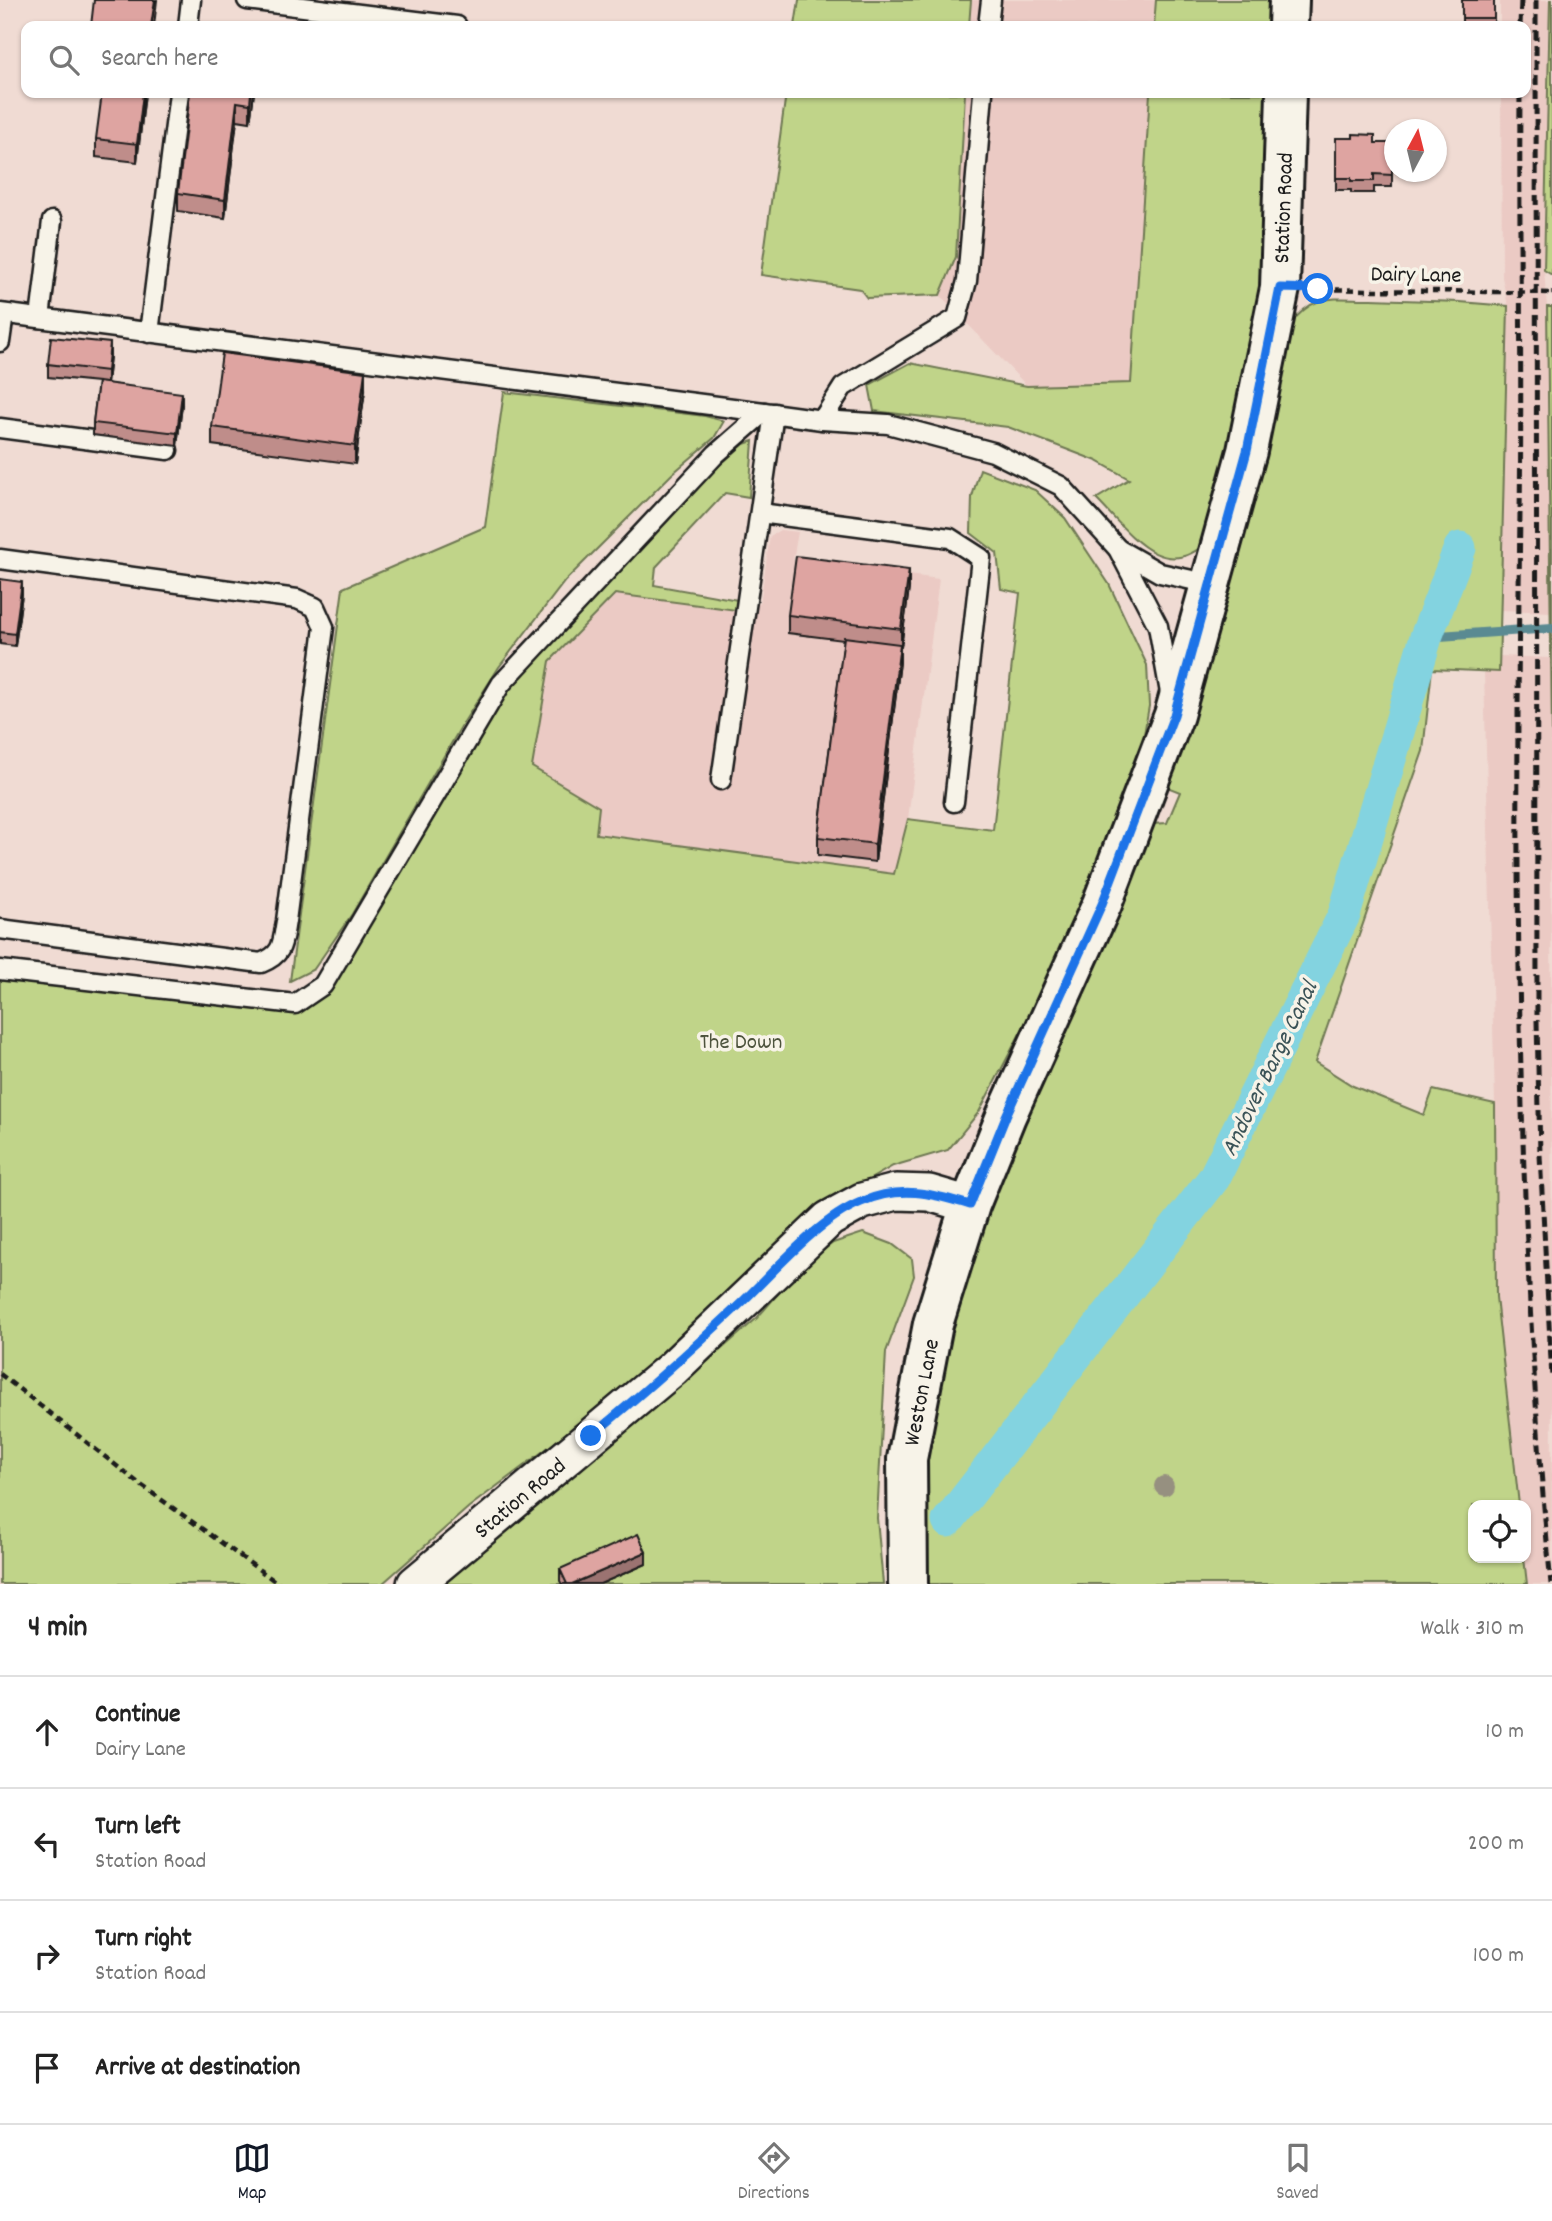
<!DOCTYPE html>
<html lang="en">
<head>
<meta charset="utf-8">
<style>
  :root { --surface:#fff; --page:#f2f2f2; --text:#222; --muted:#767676; --line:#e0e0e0; --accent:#111827 }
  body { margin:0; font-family:Dekko,sans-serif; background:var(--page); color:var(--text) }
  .controls { position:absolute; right:21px; bottom:21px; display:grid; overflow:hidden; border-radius:14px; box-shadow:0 2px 5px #0004 }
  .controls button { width:63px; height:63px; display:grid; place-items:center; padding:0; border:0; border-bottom:2px solid var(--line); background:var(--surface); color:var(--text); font:35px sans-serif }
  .compass { position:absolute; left:1384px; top:119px; width:63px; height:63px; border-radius:50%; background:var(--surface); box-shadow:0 2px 5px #0004; rotate:7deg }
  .stop { position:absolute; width:21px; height:21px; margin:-16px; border:5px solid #1a73e8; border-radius:50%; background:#fff }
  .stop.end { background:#1a73e8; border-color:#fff; box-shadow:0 2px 7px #0008 }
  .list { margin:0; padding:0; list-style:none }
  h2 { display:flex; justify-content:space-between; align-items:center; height:91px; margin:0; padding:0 28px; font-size:30px }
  h2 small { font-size:23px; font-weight:400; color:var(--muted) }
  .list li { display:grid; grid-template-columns:46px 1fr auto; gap:21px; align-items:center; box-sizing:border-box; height:112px; padding:0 28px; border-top:2px solid var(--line) }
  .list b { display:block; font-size:26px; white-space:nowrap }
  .list p { margin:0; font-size:23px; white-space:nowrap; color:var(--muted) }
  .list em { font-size:23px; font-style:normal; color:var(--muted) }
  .icon { flex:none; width:38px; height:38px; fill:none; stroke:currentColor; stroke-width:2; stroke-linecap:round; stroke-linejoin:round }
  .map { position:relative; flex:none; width:1552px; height:1584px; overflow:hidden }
  .search { position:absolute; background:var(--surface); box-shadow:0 2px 5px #0004; left:21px; right:21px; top:21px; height:77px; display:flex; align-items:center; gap:18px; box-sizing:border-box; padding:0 24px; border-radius:14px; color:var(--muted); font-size:26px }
  .sheet { height:539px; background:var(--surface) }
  nav { display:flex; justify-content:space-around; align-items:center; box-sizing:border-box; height:98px; border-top:2px solid var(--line); background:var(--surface); font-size:19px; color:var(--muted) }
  nav a { display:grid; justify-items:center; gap:4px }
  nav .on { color:var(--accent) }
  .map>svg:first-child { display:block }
  .built { fill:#ebcac4 }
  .green { fill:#c0d489; stroke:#6e7852; stroke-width:2 }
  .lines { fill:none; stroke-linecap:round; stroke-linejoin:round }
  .stream { stroke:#5a8a92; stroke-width:10 }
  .canal { stroke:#83d3e0; stroke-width:33 }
  .service-casing { stroke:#1c1c1c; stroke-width:23 }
  .minor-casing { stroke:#1c1c1c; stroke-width:40 }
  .tertiary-casing { stroke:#1c1c1c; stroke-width:44 }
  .path { stroke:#1c1c1c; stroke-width:4.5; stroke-dasharray:7 5; stroke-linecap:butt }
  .service { stroke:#f7f3e8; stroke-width:18 }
  .minor { stroke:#f7f3e8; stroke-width:35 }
  .tertiary { stroke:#f7f3e8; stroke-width:38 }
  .rail { stroke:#1c1c1c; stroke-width:5; stroke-dasharray:10 5; stroke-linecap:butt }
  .path-bridge { stroke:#1c1c1c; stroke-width:4.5; stroke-dasharray:7 5; stroke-linecap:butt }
  .tree { fill:#969080 }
  .wall { fill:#bf8d8a; stroke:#1c1c1c; stroke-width:2 }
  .shaded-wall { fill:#9b7371; stroke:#1c1c1c; stroke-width:2 }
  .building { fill:#dea4a1; stroke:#1c1c1c; stroke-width:2 }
  .route { stroke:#1a73e8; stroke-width:9 }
  .labels { text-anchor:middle; stroke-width:7; stroke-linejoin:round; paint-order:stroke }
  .street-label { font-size:23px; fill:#1c1c1c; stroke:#f7f3e8 }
  .park-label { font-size:23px; fill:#4d533d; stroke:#f7f3e8 }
  .water-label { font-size:24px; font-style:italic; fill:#3b5357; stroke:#f7f3e8 }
</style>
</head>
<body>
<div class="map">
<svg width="1552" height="1584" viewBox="0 0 1552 1584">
  <rect width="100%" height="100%" fill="#f0dbd3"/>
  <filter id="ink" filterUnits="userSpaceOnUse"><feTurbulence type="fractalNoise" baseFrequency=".0143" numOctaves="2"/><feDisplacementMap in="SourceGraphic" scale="14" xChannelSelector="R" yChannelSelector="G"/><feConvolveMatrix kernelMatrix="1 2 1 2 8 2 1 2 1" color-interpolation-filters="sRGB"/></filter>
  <g filter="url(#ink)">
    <!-- built -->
    <g class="built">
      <polygon points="971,0 1156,0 1154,26 969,26"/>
      <polygon points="1500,0 1550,0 1544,270 1547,307 1551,612 1501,610 1508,306 1502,277 1501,93 1526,93 1526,26 1500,26"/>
      <polygon points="965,93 1150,93 1131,383 1027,386 940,295 956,257"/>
      <polygon points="780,530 798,532 793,560 939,579 908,819 894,874 595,834 532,767 550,661 615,594 735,610 738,600 760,603 770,536"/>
      <polygon points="1499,656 1551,658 1552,1584 1527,1584 1524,1558 1526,1505 1519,1505 1496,1297 1495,1104 1484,671 1499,672"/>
    </g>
    <!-- green -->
    <g class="green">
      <polygon points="799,0 971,0 969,26 795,26"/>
      <polygon points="1156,0 1276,0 1276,26 1154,26"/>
      <polygon points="1550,0 1552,0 1552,275 1544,270"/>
      <polygon points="786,93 965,93 956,257 940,295 867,298 860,289 761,275"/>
      <path d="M1150 93H1276L1268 292 1208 541C1163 585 1128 531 1096 499L1129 479 1097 461 1008 427 874 411 869 385 910 363 1027 386 1131 383Z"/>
      <path d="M1371 299 1460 302 1508 306 1499 672 1432 669 1423 751 1315 1062 1353 1086 1424 1115 1433 1090 1495 1104 1496 1297 1519 1505H1473V1558H1524L1527 1584H925L920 1491 950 1331 992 1193 1152 824 1167 823 1180 792 1167 787 1289 326C1314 292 1332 299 1371 299Z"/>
      <polygon points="1547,307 1552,307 1552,736"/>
      <polygon points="504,392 705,416 724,421 714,438 672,474 565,581 499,667 462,725 352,914 314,969 290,981 343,588 485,527"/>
      <polygon points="753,441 749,497 725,493 656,567 654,585 738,600 736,610 615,594 550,661 532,767 599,807 596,834 894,874 908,819 993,830 1020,593 1001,589 997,553 971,533 972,497 980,469 1035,490 1065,518 1109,584 1147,665 1149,706 1142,746 1084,911 979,1112 948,1150 893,1166 806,1216 610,1401 469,1507 382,1584 0,1584 0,964 295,1004 323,985 505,694 552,638 706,477 744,444"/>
      <polygon points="863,1233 892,1244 912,1259 914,1276 886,1352 877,1518 883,1584 438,1584 707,1362 757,1318 803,1265 833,1243"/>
    </g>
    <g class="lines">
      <!-- stream -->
      <polyline class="stream" points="1426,637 1552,628"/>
      <!-- canal -->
      <polyline class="canal" points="948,1521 1214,1178 1344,915 1426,637 1460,548"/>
      <!-- service casing -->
      <g class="service-casing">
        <g id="service">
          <polyline points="247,0 457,26"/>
          <polyline points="188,26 191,0"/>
          <polyline points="988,26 991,0"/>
          <polyline points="0,313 764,412 822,420 888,424 993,452 1061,486 1118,549 1158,626 1170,693"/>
          <polyline points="40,318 52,221"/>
          <polyline points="149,333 179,93"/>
          <polyline points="0,342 4,314"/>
          <polyline points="822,420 843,387 957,318 967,281 983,93"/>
          <polyline points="0,428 168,450"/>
          <polyline points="760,513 950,538 981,558 954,802"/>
          <polyline points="1118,549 1160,573 1210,584"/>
          <path d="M0 559 297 599 315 607 324 627 286 921C282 943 284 954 261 963L0 929"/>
          <polyline points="721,780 774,413"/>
          <polyline points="0,970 295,1004 323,985 501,684 716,454 764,412"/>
        </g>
      </g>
      <!-- minor casing -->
      <g class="minor-casing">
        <polyline id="minor" points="415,1584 672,1369 829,1219 862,1201 896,1192 929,1193 970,1205"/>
      </g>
      <!-- tertiary casing -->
      <g class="tertiary-casing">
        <g id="tertiary">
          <polyline points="1288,26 1289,0"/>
          <polyline points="908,1584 907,1459 933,1324 970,1205 1006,1116 1102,904 1174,715 1247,451 1280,288 1286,93"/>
        </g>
      </g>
      <!-- path -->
      <g class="path">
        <polyline points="1312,289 1494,292"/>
        <polyline points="1551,293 1552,293"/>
        <polyline points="0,1374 141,1485 279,1584"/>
      </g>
      <!-- service -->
      <use href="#service" class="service"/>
      <!-- minor -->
      <use href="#minor" class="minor"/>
      <!-- tertiary -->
      <use href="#tertiary" class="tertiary"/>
      <!-- rail -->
      <g class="rail">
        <polyline points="1536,0 1537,1021 1540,1155 1552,1379"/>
        <polyline points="1520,26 1521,0"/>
        <path d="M1520 93C1519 233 1522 373 1520 513 1515 870 1516 1228 1551 1584"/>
      </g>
      <!-- path-bridge -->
      <polyline class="path-bridge" points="1494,292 1551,293"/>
    </g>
    <!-- trees -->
    <circle class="tree" cx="1164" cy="1486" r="10"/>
    <!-- wall -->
    <g class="wall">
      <rect x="1462" y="0" width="32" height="24"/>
      <polygon points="145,93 137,162 96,157 96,139"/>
      <polygon points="190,93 254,93 250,122 237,120 225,218 178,211 178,193"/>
      <polygon points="1336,138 1353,138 1375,143 1392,143 1392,187 1374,187 1374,193 1351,193 1351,190 1336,190"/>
      <polygon points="110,356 107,383 182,405 177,446 93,435 93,423 98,382 48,377 48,364"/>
      <polygon points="365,390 355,464 212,445 212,427"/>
      <polygon points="0,579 22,594 15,646 0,644"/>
      <polygon points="909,588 901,647 900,647 900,662 875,862 818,855 818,837 844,640 788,633 788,615"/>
      <polygon points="646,1564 600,1584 562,1584 560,1581 560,1569"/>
    </g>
    <!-- shaded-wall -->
    <g class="shaded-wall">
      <polygon points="155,0 157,0 154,26 151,26"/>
      <polygon points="143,93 145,93 137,162 137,144"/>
      <polygon points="251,93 254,93 250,122 250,104"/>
      <polygon points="237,102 237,120 225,218 225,200"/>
      <polygon points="110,343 110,356 107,383 107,371"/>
      <polygon points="365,372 365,390 355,464 355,446"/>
      <polygon points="182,393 182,405 177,446 177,433"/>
      <polygon points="909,570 909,588 901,647 901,629"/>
      <polygon points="22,582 22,594 15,646 15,634"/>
      <polygon points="900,644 900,662 875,862 875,844"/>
      <polygon points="646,1552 646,1564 600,1584 572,1584"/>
    </g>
    <!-- building -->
    <g class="building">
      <polygon points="94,0 155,0 151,26 91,26"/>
      <rect x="1462" y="0" width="32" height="18"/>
      <polygon points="102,93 143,93 137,144 96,139"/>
      <polygon points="190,93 251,93 250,104 237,102 225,200 178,193"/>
      <polygon points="1353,134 1375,135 1375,143 1392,143 1392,175 1374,174 1374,181 1351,181 1351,178 1336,178 1336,138 1353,138"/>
      <polygon points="51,337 110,343 107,371 48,364"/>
      <polygon points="222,353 365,372 355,446 212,427"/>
      <polygon points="98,382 182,393 177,433 93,423"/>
      <polygon points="796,556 909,570 901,629 788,615"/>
      <polygon points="0,579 22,582 15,634 0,632"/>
      <polygon points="844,637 900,644 875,844 818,837"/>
      <polygon points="638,1534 646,1552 572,1584 567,1584 560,1569"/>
    </g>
  </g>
  <g class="lines" filter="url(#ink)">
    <!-- route -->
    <path class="route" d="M591 1436C642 1394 691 1350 739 1305 774 1272 817 1220 861 1202 901 1185 931 1193 970 1205L1006 1116 1102 904 1174 715 1247 451 1280 288 1318 289"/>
  </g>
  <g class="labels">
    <!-- street labels -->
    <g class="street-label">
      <text transform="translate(1282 208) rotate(-88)" y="8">Station Road</text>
      <text transform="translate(1416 273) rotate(1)" y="8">Dairy Lane</text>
      <text transform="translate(920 1392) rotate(-79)" y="8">Weston Lane</text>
      <text transform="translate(519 1497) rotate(-40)" y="8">Station Road</text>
    </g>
    <!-- park labels -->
    <g class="park-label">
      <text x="741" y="1048">The Down</text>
    </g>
    <!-- water labels -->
    <g class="water-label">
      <text transform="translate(1268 1068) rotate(-64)" y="8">Andover Barge Canal</text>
    </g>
  </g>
</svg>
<div class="controls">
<button><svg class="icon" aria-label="locate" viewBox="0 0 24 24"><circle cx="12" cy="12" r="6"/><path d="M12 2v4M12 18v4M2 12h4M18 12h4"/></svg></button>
</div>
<svg class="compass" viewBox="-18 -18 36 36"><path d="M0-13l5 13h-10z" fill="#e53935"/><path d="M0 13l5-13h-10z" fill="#767676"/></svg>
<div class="stop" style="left:1318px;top:289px"></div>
<div class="stop end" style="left:591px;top:1436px"></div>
<div class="search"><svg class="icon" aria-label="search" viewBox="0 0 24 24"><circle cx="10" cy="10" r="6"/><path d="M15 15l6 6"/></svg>Search here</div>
</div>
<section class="sheet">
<h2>4 min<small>Walk · 310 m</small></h2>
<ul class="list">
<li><svg class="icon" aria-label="ahead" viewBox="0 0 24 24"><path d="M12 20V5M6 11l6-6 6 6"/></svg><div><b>Continue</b><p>Dairy Lane</p></div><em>10 m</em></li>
<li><svg class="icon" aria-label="left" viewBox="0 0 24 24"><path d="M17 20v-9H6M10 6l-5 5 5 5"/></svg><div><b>Turn left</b><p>Station Road</p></div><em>200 m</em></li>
<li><svg class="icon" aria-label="right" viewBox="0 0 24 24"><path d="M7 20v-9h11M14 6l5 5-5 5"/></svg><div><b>Turn right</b><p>Station Road</p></div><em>100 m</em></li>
<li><svg class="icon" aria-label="arrive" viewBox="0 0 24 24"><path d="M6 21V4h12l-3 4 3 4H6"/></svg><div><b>Arrive at destination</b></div></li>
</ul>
</section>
<nav>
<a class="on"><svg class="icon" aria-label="map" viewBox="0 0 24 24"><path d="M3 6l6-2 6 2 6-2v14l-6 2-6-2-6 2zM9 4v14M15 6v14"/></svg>Map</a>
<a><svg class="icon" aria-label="directions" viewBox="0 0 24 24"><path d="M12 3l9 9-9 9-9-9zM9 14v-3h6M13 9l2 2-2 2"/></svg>Directions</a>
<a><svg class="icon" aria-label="saved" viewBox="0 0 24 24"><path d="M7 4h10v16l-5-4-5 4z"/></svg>Saved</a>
</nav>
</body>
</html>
